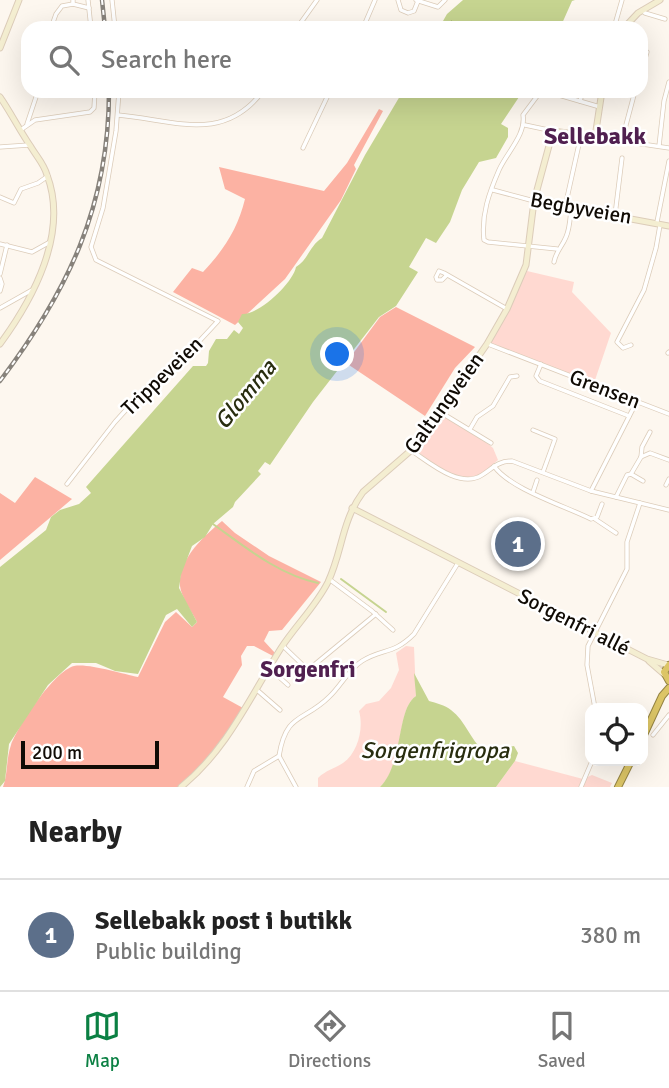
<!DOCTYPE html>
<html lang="en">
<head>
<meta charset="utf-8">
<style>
  :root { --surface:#fff; --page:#f6f6f6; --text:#222; --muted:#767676; --line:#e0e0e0; --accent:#0b8043 }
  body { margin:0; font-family:Signika,sans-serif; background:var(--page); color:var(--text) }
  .controls { position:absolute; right:21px; bottom:21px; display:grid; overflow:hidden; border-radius:14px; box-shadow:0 7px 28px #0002 }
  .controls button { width:63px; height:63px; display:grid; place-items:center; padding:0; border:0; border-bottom:2px solid var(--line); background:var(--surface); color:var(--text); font:35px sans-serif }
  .scale { position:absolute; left:21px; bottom:18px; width:138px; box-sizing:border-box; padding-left:7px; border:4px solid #100b05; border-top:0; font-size:19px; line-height:24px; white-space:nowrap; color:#100b05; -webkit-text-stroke:5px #fff; paint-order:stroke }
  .you { position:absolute; left:338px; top:355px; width:24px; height:24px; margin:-18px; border:5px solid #fff; border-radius:50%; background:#1a73e8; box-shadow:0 0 0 10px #1a73e833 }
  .badge { display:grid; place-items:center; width:46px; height:46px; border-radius:50%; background:var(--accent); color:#fff; font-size:23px; font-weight:700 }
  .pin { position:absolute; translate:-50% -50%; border:4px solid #fff; box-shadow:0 2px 7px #0006 }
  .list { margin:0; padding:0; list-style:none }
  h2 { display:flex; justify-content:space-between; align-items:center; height:91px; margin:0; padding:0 28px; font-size:30px }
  h2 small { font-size:23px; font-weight:400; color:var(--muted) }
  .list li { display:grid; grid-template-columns:46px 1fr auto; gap:21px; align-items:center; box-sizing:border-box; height:112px; padding:0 28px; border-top:2px solid var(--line) }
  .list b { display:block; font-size:26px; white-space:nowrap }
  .list p { margin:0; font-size:23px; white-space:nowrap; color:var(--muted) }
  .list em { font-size:23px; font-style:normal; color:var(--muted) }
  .icon { flex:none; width:38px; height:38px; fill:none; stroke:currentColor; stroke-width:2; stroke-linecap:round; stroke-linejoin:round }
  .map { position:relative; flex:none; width:669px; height:787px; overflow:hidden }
  .search { position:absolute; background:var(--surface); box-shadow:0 7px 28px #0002; left:21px; right:21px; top:21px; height:77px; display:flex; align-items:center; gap:18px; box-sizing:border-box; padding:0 24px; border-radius:21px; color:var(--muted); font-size:26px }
  .sheet { height:203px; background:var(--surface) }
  nav { display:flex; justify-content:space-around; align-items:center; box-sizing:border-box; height:98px; border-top:2px solid var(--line); background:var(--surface); font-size:19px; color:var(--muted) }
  nav a { display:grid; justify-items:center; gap:4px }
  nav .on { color:var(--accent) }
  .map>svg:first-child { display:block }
  .green { fill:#ffd9d1 }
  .forest { fill:#fcb2a3 }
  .water { fill:#c6d490 }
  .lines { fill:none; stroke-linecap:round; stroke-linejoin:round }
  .stream { stroke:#c6d490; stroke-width:2 }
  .ferry { stroke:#282d0f; stroke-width:2; stroke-dasharray:9 7; stroke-linecap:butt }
  .street-casing { stroke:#dcccb9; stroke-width:5 }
  .secondary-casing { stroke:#dcccb9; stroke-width:7 }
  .highway-casing { stroke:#958444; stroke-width:8 }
  .street { stroke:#fff; stroke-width:3.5 }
  .secondary { stroke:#f4eed1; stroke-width:5 }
  .highway { stroke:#dcc566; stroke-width:6 }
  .rail-casing { stroke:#87827b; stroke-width:4.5 }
  .rail { stroke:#fff; stroke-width:2; stroke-dasharray:5; stroke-linecap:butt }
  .labels { text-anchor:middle; stroke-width:5; stroke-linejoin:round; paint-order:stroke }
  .street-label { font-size:21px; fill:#100b05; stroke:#fff }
  .water-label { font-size:23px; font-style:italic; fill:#282d0f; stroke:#fff }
  .neighbourhood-label { font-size:23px; font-weight:bold; fill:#502050; stroke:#fff }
  .quarter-label { font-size:24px; font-weight:bold; fill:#502050; stroke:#fff }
</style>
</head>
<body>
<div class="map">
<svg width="669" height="787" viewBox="0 0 669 787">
  <rect width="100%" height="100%" fill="#fdf7ef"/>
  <!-- green -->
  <g class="green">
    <polygon points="527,271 574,282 572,292 611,333 594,383 490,343"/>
    <path d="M443 416 487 443 493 448 498 460C491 466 484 474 475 476 456 482 433 463 419 453L418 447 440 417Z"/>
    <path d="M406 646 414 647 416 696C396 709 405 764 380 787H318V778C326 770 334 769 343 763 358 753 364 728 359 711L366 704 379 701 391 688 399 670 396 653Z"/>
    <polygon points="515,761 583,779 592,775 612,783 610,787 496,787"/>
  </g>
  <!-- forest -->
  <g class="forest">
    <path d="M379 109 383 111 354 165 356 169 341 200 285 279 235 325 173 292 192 268 203 272C224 250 238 228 245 199L225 189 219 167 324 191 347 163Z"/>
    <polygon points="396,307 475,347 455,368 425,416 346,363 380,317"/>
    <polygon points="35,477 72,499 0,560 0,493 15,503"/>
    <path d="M222 521 235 533 269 556 321 582 282 630 269 631 264 641 275 653 273 656 254 646H247L241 656 242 665 223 697 243 708C225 737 205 762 183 787H3C8 774 6 759 11 745 18 726 54 671 74 666 88 663 123 674 138 677L165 622 176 612 192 627 197 622C192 612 181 597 180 586 178 559 204 536 222 521Z"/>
  </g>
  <!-- water -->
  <g class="water">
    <polygon points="463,0 575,0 572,1 560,28 439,28 447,14"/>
    <path d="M403 91H523L501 124 508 128V137L496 158 479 162 462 190 450 222 436 243 426 238 409 267 418 272 396 306 379 317 313 402 270 465 265 462 258 471 261 474 235 502 233 507 213 524 205 537 192 546 181 575 179 588 197 622 192 627 177 609 166 615 138 674 115 671 96 663H72L48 685 9 744 5 781 0 787V567L46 530 51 517 60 510 79 504 91 493 86 487 193 366H206L208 363 209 351 216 339H227L234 330 239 334 243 328 238 322 242 314C259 315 293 283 296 267 308 260 310 245 322 238L365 155Z"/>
    <path d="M414 673 429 701C436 703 445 705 451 710 466 721 470 740 484 751L514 746 518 753 515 761 496 787H380C404 763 396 709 416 696Z"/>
  </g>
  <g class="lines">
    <!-- stream -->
    <g class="stream">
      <path d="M213 524C245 547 279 575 318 583"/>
      <polyline points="341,579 386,612"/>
    </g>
    <!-- ferry -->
    <polyline class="ferry" points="452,21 451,25 454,28"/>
    <!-- street casing -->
    <g class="street-casing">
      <g id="street">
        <polyline points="73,0 73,4 89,8"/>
        <polyline points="88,0 91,28"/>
        <polyline points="112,0 115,28"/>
        <polyline points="398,0 401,10 408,13 414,11 418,1"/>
        <polyline points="416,0 438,7 445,0"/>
        <polyline points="642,10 645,13 665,19"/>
        <polyline points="51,28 56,14 62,6 73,4"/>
        <polyline points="297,28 317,0"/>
        <polyline points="363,28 375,0"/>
        <polyline points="614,28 622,0"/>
        <polyline points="641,72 647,52"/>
        <path d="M541 91 523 115C526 135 507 152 499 170 489 193 481 215 484 240L488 242 557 249"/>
        <polyline points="545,91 600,107"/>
        <polyline points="580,101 583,91"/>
        <path d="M118 115C174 120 223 144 263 91"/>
        <polyline points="27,124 38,91"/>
        <polyline points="525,125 553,131"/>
        <polyline points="22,129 35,120 90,112 94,108 95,91"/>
        <polyline points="595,137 669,148"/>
        <polyline points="622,140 635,91"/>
        <polyline points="659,146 664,101 669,82"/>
        <polyline points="0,147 29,145"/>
        <polyline points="303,148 330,91"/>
        <polyline points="493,190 534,201"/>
        <polyline points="0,197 14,203 21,189 38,183 48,176"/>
        <polyline points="565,207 581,135"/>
        <polyline points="615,215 622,158"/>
        <polyline points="657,222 669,161"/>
        <polyline points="0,244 32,252 50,242"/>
        <path d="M554 262C556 251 562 247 566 237 570 228 570 218 571 209"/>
        <polyline points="0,274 7,245"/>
        <polyline points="447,275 442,280 437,280 436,277 439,271 444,273 507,309"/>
        <polyline points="0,278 2,284 0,291"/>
        <polyline points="0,308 32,290"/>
        <polyline points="488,344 669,414"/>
        <polyline points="631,345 623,348 617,342 644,290 656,248 660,225"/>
        <polyline points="668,353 669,352"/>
        <polyline points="541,364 536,376 540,381 629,416"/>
        <polyline points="440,412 491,443"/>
        <polyline points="470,429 477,417 493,406 510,377 517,376"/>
        <polyline points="533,430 555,439 543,472"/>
        <path d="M412 451C430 463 460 489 482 475 493 468 498 461 512 461L591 491 669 510"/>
        <polyline points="641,457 642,447 650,432"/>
        <path d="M494 466C510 489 565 506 591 519L597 517 602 504"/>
        <polyline points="631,474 643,481"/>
        <polyline points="67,484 115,422 144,390 192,349 218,321 96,260 91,247 103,208 116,131 119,91"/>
        <polyline points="666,485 669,479"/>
        <polyline points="591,491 637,401"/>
        <polyline points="533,492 537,480"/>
        <polyline points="616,497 627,475 631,474 641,457 650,453 669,460"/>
        <polyline points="595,519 616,533"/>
        <polyline points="329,579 372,611 393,630"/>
        <polyline points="283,646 308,670 376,614"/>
        <polyline points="269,668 288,685"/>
        <polyline points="257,690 280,710"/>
        <polyline points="595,708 587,665 588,646 627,569 627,542 640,503"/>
        <polyline points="653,735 669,715"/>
        <polyline points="247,787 254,771 279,756"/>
        <path d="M296 787 279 756C286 712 304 722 329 697 341 686 348 670 362 661 383 648 393 655 414 634L458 563"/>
        <polyline points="581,787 592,761"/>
      </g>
    </g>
    <!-- secondary casing -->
    <g class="secondary-casing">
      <g id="secondary">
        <polyline points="624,28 638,13 660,0"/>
        <polyline points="0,48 19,0"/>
        <path d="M0 97C11 113 20 131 31 147 37 157 44 164 47 175 69 233 33 299 0 344"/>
        <polyline points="534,201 669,226"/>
        <polyline points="352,508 647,659 668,665"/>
        <polyline points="649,661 664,674"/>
        <path d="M181 787C227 750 250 697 281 648 296 625 316 606 328 582 343 550 341 522 363 492L416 446 487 344 507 309 526 265 534 201 553 131 595 137 602 91"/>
      </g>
    </g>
    <!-- highway casing -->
    <g class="highway-casing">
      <g id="highway">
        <polyline points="669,665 664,672 669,681"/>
        <polyline points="643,737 662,696 669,688"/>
        <polyline points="618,787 631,761"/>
      </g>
    </g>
    <!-- street -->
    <use href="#street" class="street"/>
    <!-- secondary -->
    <use href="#secondary" class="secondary"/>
    <!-- highway -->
    <use href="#highway" class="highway"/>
    <!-- rail casing -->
    <g class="rail-casing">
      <g id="rail">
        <polyline points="102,0 105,28"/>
        <path d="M0 381C68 291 109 206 109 91"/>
      </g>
    </g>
    <!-- rail -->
    <use href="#rail" class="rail"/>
  </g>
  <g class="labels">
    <!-- street labels -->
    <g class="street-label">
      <text transform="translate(581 208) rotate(10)" y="7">Begbyveien</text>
      <text transform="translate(162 376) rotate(-44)" y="7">Trippeveien</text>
      <text transform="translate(605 389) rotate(21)" y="7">Grensen</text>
      <text transform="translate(444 403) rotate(-54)" y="7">Galtungveien</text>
      <text transform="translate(574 622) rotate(27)" y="7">Sorgenfri allé</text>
    </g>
    <!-- water labels -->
    <g class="water-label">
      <text transform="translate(245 394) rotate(-50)" y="8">Glomma</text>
      <text x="435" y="758">Sorgenfrigropa</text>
    </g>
    <!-- neighbourhood labels -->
    <g class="neighbourhood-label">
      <text x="308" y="677">Sorgenfri</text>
    </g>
    <!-- quarter labels -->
    <g class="quarter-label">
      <text x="595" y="144">Sellebakk</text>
    </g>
  </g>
</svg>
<div class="controls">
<button><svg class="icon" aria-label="locate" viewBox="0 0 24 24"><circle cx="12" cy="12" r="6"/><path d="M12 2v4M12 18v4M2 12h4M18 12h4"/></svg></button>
</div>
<div class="scale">200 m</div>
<div class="you"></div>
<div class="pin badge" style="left:518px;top:544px;background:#5c6f8a">1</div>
<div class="search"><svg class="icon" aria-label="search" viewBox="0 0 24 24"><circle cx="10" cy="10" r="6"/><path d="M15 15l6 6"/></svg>Search here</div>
</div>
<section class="sheet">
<h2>Nearby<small></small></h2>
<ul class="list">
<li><span class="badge" style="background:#5c6f8a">1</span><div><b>Sellebakk post i butikk</b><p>Public building</p></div><em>380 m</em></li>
</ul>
</section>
<nav>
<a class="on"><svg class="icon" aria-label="map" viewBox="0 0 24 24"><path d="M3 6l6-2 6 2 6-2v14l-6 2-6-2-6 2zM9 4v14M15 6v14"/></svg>Map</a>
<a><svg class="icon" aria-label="directions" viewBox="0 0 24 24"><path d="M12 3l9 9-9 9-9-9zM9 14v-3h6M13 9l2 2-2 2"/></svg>Directions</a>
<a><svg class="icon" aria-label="saved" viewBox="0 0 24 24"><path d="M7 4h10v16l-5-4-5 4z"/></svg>Saved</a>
</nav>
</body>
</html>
